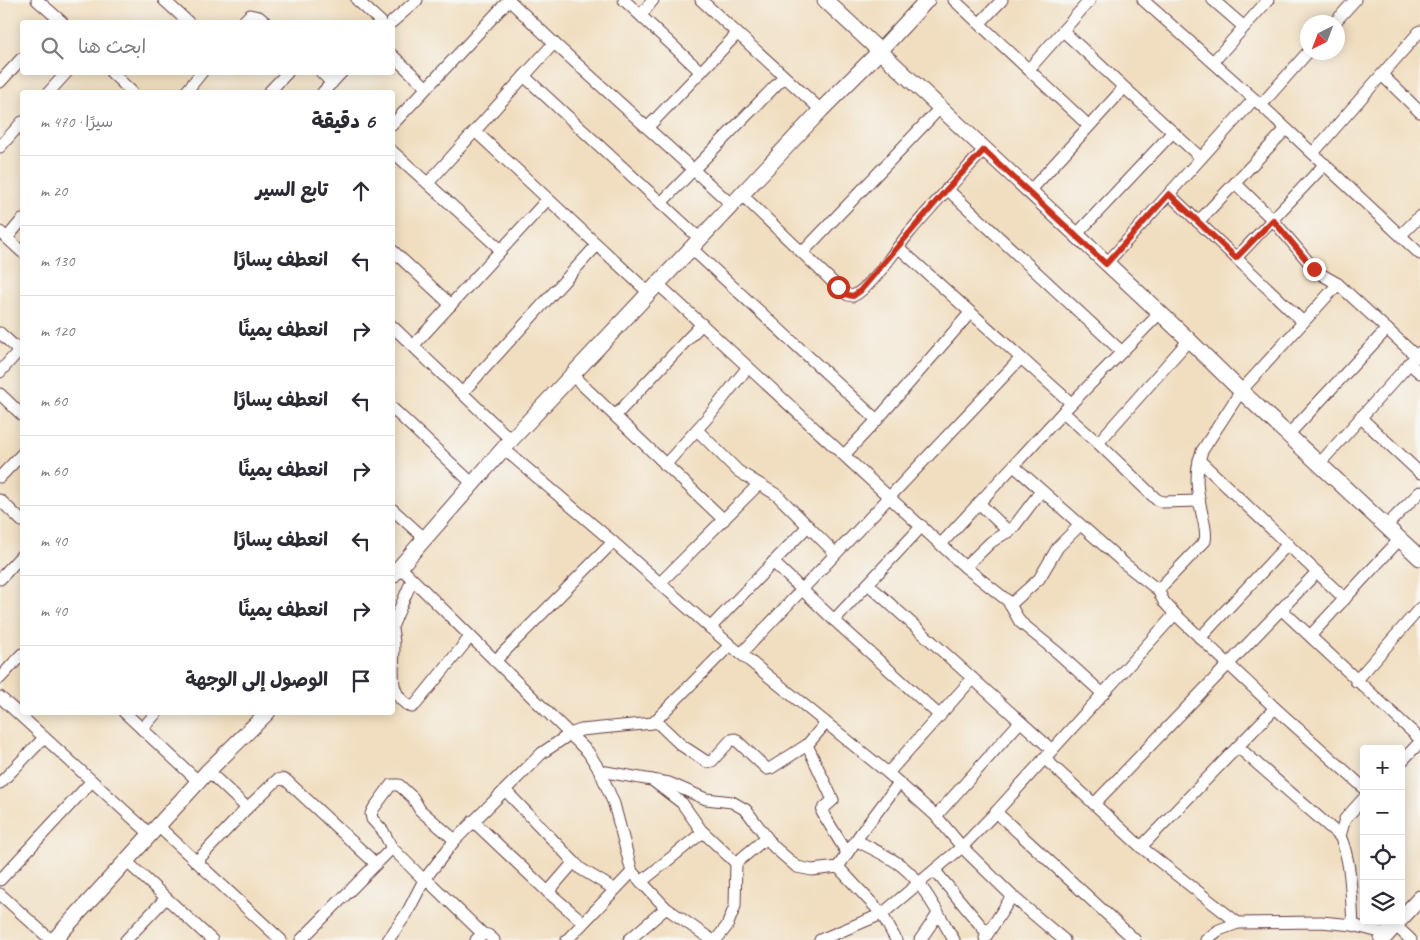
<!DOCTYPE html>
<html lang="ar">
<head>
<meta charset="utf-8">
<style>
  :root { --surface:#fff; --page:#f2f2f3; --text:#2b2b33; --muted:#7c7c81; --line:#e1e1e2 }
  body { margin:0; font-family:Caveat,"Playpen Sans Arabic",sans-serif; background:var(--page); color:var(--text); direction:rtl }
  .controls { position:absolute; right:15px; bottom:15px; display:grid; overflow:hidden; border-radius:5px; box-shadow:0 2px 12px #0003 }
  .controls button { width:45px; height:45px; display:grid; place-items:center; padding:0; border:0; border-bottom:1px solid var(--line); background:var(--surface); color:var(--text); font:25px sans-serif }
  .compass { position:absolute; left:1300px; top:15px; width:45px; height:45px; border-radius:50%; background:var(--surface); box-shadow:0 2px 12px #0003; rotate:222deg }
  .stop { position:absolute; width:15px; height:15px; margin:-11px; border:4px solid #c8321e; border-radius:50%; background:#fff }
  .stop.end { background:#c8321e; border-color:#fff; box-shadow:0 1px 5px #0008 }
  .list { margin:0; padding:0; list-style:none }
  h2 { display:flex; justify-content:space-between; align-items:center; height:65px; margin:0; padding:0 20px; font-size:21px }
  h2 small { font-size:16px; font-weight:400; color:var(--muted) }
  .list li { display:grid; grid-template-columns:32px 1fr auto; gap:15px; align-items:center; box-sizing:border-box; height:70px; padding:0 20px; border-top:1px solid var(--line) }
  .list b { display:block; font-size:19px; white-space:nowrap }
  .list em { font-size:16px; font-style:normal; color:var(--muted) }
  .icon { flex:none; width:28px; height:28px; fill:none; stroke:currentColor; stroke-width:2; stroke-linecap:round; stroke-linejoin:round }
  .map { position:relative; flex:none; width:1420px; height:940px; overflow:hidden; direction:ltr }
  .search { position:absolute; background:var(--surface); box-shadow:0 2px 12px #0003; left:20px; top:20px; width:375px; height:55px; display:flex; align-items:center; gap:12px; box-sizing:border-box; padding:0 18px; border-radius:5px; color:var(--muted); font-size:19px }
  .panel { position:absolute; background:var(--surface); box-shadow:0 2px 12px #0003; left:20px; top:90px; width:375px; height:625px; border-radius:5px; direction:rtl }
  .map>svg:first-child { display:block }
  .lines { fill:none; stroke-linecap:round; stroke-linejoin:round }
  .minor-casing { stroke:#633c41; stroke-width:13 }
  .tertiary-casing { stroke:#633c41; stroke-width:17 }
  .minor { stroke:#fff; stroke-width:11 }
  .tertiary { stroke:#fff; stroke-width:15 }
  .route { stroke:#c8321e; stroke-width:6 }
</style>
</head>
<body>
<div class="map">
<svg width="1420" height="940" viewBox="0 0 1420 940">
  <rect width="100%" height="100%" fill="#f6f6f2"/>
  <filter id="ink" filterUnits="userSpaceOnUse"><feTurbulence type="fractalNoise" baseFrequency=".02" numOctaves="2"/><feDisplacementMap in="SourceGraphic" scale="10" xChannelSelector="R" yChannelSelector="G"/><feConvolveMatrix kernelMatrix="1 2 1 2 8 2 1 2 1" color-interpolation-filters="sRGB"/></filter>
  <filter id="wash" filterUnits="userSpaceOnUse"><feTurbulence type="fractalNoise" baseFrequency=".0096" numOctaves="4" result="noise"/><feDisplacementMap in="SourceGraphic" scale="20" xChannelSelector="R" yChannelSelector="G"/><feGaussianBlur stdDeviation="1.12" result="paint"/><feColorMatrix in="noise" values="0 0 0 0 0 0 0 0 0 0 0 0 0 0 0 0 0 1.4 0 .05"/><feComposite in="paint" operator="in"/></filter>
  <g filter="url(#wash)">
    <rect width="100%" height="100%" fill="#f1dec0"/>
  </g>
  <g filter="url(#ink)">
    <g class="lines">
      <!-- minor casing -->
      <g class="minor-casing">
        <g id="minor">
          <polyline points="37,0 62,22"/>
          <polyline points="164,0 188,22"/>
          <polyline points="357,0 381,22"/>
          <polyline points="509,0 554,43 732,205"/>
          <polyline points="624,0 701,72"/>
          <polyline points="701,0 821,110"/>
          <polyline points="954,0 1089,126"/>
          <polyline points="1143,0 1261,105 1420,254"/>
          <polyline points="1213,0 1244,27"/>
          <polyline points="641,15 653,0"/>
          <polyline points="243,22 250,15 259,17 265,22"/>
          <polyline points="392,22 417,0"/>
          <polyline points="1335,22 1355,0"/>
          <polyline points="980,23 1002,0"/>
          <polyline points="1063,31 1201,158"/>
          <polyline points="392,55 426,87"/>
          <polyline points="1213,62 1268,0"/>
          <polyline points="1029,69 1090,0"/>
          <polyline points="111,72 132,92"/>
          <polyline points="321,72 332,83"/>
          <polyline points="1382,75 1420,112"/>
          <polyline points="524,76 700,239"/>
          <polyline points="0,82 22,58"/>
          <polyline points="49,92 67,72"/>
          <polyline points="186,92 202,72"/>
          <polyline points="269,92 288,72"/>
          <polyline points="323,92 342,72"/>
          <polyline points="1261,105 1308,52"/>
          <polyline points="392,125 509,0"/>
          <polyline points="648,127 737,34"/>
          <polyline points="475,131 649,293"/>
          <polyline points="0,147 22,122"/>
          <polyline points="392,151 501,250"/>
          <polyline points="1313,153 1420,31"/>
          <polyline points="428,183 554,43"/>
          <polyline points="1235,183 1273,220 1317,272 1338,284 1416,356"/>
          <polyline points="947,189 1121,351"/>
          <polyline points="1029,192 1124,88"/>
          <polyline points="1169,194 1303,322"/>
          <path d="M742 195 838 287 848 295 853 296C872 287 895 250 909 233 933 204 959 177 984 150"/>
          <polyline points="661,203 784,77"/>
          <polyline points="1198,222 1286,129"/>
          <polyline points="0,232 7,238 22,220"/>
          <polyline points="1076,235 1173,132"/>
          <polyline points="1401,235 1420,216"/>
          <polyline points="7,238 22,252"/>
          <polyline points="898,247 1071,403"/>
          <polyline points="691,248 877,420"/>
          <polyline points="392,250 451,305"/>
          <polyline points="803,252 940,108"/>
          <polyline points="1236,258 1325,164"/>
          <polyline points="1106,264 1254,99"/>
          <polyline points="658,284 965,567 1008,601 1020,622 1058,653 1103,694"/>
          <path d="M1338 284 1241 391 1202 451C1194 473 1197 491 1202 514 1204 523 1207 532 1205 541L1158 590 1164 602 1175 614 1275 708 1364 788"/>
          <polyline points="392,326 511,440"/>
          <polyline points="0,333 22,353"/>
          <polyline points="413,346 547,200"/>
          <polyline points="1409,363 1420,373"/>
          <polyline points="0,372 22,347"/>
          <polyline points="572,375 724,520"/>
          <polyline points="462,393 597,245"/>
          <polyline points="0,394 22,415"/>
          <polyline points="392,408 473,484"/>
          <polyline points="1063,412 1098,443 1156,499 1162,502 1199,501"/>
          <polyline points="615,416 702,324"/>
          <polyline points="1360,417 1420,473"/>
          <polyline points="697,430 738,471 777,495 835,553"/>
          <polyline points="1288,435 1387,329"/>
          <polyline points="1098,443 1189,340"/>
          <polyline points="504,449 613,542 730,645 888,773 936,816 962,847 1012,896 1064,940"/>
          <polyline points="845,454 877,420 970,313"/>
          <polyline points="1199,460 1345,599"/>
          <polyline points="1319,464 1420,352"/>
          <polyline points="665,465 708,417 748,367"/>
          <polyline points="1014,466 1125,564 1158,590"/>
          <polyline points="0,477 22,454"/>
          <polyline points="0,500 22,521"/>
          <polyline points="979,503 1009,532"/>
          <polyline points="392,509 424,538"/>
          <polyline points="1386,526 1420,492"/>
          <polyline points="942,543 1063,412 1159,314"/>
          <polyline points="773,562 834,620 940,716"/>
          <polyline points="400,567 588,752 600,771 614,804 632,872 666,908 712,940"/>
          <polyline points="965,567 991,542 1013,528 1041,491"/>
          <polyline points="0,579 22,555"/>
          <polyline points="660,583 759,484"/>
          <polyline points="868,584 1052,750"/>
          <polyline points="1010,605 1039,579 1058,547 1080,525"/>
          <polyline points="1281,609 1420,739"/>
          <polyline points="834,620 922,526"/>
          <polyline points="392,627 412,580"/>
          <polyline points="710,628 808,526"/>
          <path d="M392 630C400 656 380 693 412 707L416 704 470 637"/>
          <polyline points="1310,636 1400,539"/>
          <polyline points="1200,638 1288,544"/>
          <polyline points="741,654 1021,358"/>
          <polyline points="495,661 613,542"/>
          <polyline points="0,678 22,654"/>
          <polyline points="1356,681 1420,608"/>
          <polyline points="0,697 150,834"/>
          <polyline points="124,712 199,782"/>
          <polyline points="656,721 681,745 707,762 712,761 731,740 735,739 767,769 771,768 807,745 825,724"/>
          <polyline points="142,729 157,712"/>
          <polyline points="807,745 833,800 823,809 822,812 847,853"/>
          <polyline points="1238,747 1340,836"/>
          <polyline points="1044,758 1141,847 1238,923"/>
          <polyline points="1401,762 1420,742"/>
          <polyline points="208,771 247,808"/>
          <polyline points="600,771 669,783 706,799 732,802 746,810 774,847 797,867 812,870 838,867"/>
          <polyline points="888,773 972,679"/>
          <polyline points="652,780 682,803 701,830 736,863"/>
          <polyline points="0,783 44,738"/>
          <polyline points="505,790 574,862 548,892"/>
          <polyline points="1094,804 1317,572"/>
          <polyline points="996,812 1135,940"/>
          <polyline points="936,816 1020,722"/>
          <polyline points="473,821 548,892 583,922"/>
          <polyline points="158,826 281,940"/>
          <path d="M856 840C871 849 890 856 903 867 924 884 940 917 954 940"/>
          <polyline points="1141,847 1275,708"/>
          <polyline points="126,861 212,940"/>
          <polyline points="196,862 247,808 277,780 282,779 287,781 376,864"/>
          <polyline points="574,862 581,869 614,889"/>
          <polyline points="935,871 987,933"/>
          <polyline points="425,878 483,934"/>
          <polyline points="0,880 92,781"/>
          <polyline points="424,880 392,848 383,831 372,819 371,814 374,808 391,785 399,785 413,798 420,810 455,840"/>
          <polyline points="641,882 703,832"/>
          <polyline points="0,894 51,940"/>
          <path d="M1353 925C1351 896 1352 863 1340 836L1345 819 1364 798"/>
          <polyline points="1395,925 1411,940"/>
          <polyline points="985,938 1012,896"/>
          <polyline points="126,940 166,898"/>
          <polyline points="301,940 392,848"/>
          <polyline points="388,940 407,913 424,880 455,840 542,753 570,734 581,730 653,723 730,645"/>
          <polyline points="476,940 483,934 488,935 494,940"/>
          <polyline points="567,940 632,872"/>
          <polyline points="629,940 666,908"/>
          <polyline points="716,940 727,926 735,906 736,863 766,838"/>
          <polyline points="820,940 882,914 962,847 996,812 1175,614"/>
          <polyline points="896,940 882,914 838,867 861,833 899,783"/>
          <polyline points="920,940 938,914"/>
          <polyline points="1206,940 1219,930 1238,923 1321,922 1353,925 1387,934"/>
        </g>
      </g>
      <!-- tertiary casing -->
      <g class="tertiary-casing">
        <g id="tertiary">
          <polyline points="825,0 1189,340 1241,391 1420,558"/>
          <polyline points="392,576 511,440 821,110 880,51 927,0"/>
          <polyline points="1401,919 1420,898"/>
          <polyline points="54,940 208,771 268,712"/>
          <polyline points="1382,940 1399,921"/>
        </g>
      </g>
      <!-- minor -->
      <use href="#minor" class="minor"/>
      <!-- tertiary -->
      <use href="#tertiary" class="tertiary"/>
    </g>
  </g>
  <g class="lines" filter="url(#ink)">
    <!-- route -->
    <polyline class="route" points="838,287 848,295 853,296 860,291 947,189 984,150 1106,264 1169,194 1236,258 1273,220 1314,269"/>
  </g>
</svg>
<div class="controls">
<button>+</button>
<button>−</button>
<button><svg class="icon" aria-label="locate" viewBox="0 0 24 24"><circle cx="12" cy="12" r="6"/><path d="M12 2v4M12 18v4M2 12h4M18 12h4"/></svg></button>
<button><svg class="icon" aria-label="layers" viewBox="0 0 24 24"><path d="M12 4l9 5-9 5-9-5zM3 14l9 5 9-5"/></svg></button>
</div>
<svg class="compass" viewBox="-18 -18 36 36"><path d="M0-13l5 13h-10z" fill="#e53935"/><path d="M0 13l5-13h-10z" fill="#7c7c81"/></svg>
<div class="stop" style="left:838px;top:287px"></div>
<div class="stop end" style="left:1314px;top:269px"></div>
<div class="search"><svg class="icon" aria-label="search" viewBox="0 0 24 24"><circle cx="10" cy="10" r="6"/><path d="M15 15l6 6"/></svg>ابحث هنا</div>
<section class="panel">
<h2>6 دقيقة<small>سيرًا · 470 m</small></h2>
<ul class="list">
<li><svg class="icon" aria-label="ahead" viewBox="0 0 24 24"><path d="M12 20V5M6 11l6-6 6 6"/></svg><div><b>تابع السير</b></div><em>20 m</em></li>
<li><svg class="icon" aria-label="left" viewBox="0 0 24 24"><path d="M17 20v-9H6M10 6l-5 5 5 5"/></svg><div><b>انعطف يسارًا</b></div><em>130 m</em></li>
<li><svg class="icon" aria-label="right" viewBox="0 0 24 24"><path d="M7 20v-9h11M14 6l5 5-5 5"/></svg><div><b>انعطف يمينًا</b></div><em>120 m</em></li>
<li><svg class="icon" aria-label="left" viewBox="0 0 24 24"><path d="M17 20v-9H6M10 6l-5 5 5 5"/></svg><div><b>انعطف يسارًا</b></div><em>60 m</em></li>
<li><svg class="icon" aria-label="right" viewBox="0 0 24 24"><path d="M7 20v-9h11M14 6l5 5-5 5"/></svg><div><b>انعطف يمينًا</b></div><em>60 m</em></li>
<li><svg class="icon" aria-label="left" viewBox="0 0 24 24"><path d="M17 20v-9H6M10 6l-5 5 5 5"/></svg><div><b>انعطف يسارًا</b></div><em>40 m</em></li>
<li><svg class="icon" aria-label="right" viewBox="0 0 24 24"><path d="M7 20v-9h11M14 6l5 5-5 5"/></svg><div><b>انعطف يمينًا</b></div><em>40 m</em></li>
<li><svg class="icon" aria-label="arrive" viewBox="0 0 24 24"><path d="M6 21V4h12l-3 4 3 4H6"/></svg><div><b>الوصول إلى الوجهة</b></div></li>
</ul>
</section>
</div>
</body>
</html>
